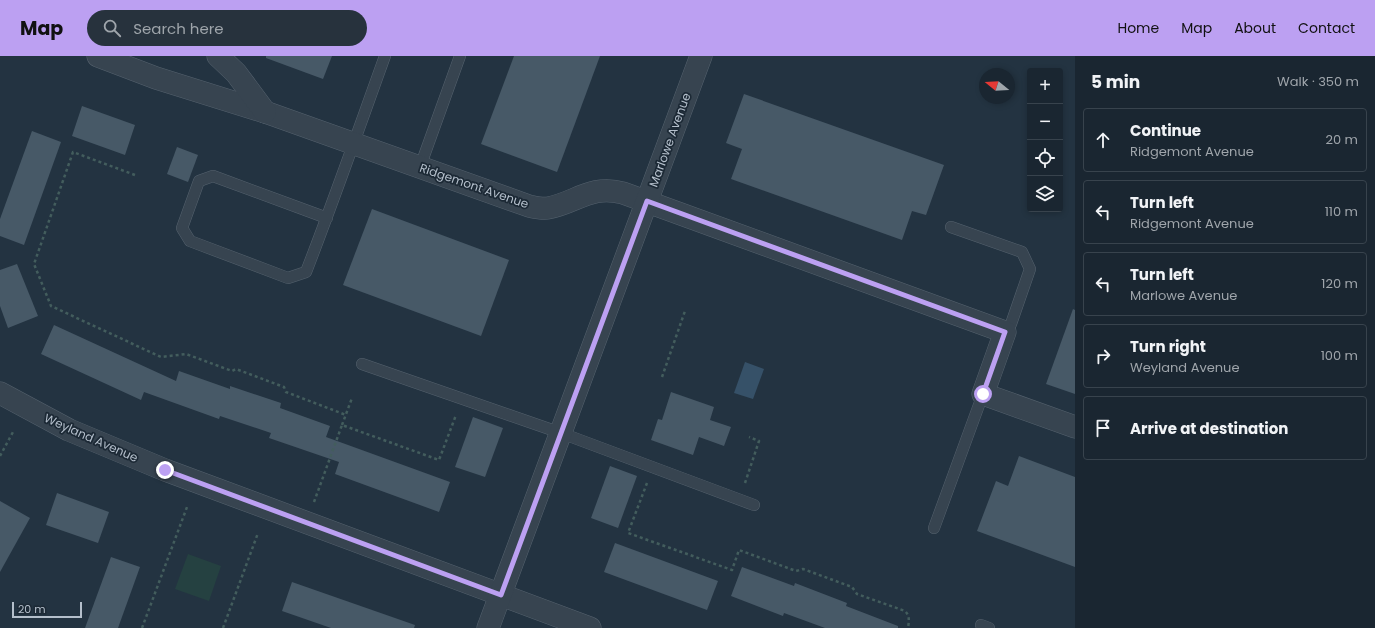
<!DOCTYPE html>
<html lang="en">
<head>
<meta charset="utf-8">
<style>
  :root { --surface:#1a2631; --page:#27323d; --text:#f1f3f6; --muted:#9fa5ab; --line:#38434d; --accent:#bca0f2 }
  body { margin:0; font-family:Poppins,sans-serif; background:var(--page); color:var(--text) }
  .controls { position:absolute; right:12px; top:12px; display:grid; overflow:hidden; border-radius:4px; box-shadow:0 2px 6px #0003 }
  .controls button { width:36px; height:36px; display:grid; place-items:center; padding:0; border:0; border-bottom:1px solid var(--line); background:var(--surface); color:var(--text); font:20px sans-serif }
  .compass { position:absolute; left:979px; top:12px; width:36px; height:36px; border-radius:50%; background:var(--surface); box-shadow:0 2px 6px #0003; rotate:288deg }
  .scale { position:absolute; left:12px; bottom:10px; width:70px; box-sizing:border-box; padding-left:4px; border:2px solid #b4bfcb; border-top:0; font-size:11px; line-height:14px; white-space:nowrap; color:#b4bfcb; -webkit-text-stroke:3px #1c2935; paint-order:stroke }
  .stop { position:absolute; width:12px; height:12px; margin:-9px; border:3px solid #bca0f2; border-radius:50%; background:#fff }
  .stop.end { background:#bca0f2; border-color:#fff; box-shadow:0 1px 4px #0008 }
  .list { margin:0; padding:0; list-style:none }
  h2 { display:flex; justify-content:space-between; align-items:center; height:52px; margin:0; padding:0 16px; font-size:17px }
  h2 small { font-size:13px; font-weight:400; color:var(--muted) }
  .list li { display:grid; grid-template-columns:26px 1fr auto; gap:12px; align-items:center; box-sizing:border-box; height:64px; margin:0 8px 8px; padding:0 8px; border:1px solid var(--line); border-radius:4px }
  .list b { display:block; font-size:15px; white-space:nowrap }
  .list p { margin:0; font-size:13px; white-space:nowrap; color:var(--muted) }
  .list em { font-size:13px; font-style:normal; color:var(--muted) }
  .icon { flex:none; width:22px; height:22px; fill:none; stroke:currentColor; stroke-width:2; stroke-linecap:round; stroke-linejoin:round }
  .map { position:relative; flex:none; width:1075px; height:572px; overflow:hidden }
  header { display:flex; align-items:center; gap:24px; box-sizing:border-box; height:56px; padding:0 20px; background:var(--accent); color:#111 }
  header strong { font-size:19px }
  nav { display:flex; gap:22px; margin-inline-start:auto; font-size:14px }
  .search { width:280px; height:36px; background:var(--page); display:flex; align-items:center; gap:10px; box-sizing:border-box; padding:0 14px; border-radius:22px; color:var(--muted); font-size:15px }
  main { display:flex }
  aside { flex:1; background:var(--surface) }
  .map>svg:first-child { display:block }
  .green { fill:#254141 }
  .water { fill:#365168 }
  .building { fill:#475967 }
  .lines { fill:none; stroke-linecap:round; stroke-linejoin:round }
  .service-casing { stroke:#55626e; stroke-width:12 }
  .minor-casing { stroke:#55626e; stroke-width:23 }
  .path { stroke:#435d5d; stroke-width:2.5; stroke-dasharray:3 3; stroke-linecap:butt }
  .service { stroke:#374450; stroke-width:11 }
  .minor { stroke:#374450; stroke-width:22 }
  .route { stroke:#bca0f2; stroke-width:5 }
  .labels { text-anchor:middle; stroke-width:3.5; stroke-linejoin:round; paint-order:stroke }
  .street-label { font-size:12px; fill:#b4bfcb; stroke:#1c2935 }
</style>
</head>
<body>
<header>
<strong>Map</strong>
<div class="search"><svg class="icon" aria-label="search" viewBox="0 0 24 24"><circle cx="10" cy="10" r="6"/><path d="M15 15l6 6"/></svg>Search here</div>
<nav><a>Home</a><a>Map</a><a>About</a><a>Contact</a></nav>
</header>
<main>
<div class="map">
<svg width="1075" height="572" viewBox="0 0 1075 572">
  <rect width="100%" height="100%" fill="#233341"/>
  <!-- green -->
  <polygon class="green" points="188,498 221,510 209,545 175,533"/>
  <!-- water -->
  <polygon class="water" points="745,306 764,313 753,343 734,337"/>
  <!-- building -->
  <g class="building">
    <polygon points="266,0 332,0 323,23 266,2"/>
    <polygon points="514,0 600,0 557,116 481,88"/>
    <polygon points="744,38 944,109 926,159 912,155 902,184 731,123 742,93 726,87"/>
    <polygon points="82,50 135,69 125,99 72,80"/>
    <polygon points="32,75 61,86 24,189 0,180 0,163"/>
    <polygon points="177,91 198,99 188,126 167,118"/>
    <polygon points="372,153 509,204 481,280 343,229"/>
    <polygon points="17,208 38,260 8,272 0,250 0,214"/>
    <polygon points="1073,253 1075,254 1075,338 1046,328"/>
    <polygon points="54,269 176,325 179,315 230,333 230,330 281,347 280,352 330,370 326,381 450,426 439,456 335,418 339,406 269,382 271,377 220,360 219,363 144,336 141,344 41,298"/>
    <polygon points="671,336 714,351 710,364 731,371 724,390 699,381 693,399 651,384 658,363 662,364"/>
    <polygon points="473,361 503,372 485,421 455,411"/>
    <polygon points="1019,400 1075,421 1075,511 977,475 996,425 1008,430"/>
    <polygon points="610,410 637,420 618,472 591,462"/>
    <polygon points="57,437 109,456 98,487 46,469"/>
    <polygon points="0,445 30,462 0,516"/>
    <polygon points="615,487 718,525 707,554 604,516"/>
    <polygon points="111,501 140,511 118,572 85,572"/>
    <polygon points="742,511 794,530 795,527 847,547 846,550 898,570 898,572 825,572 784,557 783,560 731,540"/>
    <polygon points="292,526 415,569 414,572 331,572 282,555"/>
  </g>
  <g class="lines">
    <!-- service casing -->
    <g class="service-casing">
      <g id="service">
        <polyline points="420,111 460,0"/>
        <path d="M327 162 213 120 199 125 182 172 190 185 288 222 306 216C334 144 359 72 385 0"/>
        <polyline points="951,171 1022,196 1030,213 1011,268 1005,276"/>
        <polyline points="362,308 561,377 754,449"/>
        <polyline points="934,472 983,338"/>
        <polyline points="981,569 989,572"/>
      </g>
    </g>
    <!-- minor casing -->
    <g class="minor-casing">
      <g id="minor">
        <path d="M98 0 156 22 265 56 529 150C534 151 542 153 548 152 576 147 591 128 623 137L1005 276 983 338 1075 371"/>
        <polyline points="218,0 236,17 265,56"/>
        <polyline points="0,337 69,374 165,414 590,572"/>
        <polyline points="488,572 701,0"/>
      </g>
    </g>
    <!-- path -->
    <g class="path">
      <polyline points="135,119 73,96 34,208 51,250 161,301 186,298 232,315 236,313 284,331 286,336 346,359"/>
      <polyline points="662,321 685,255"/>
      <polyline points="342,369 352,342"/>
      <polyline points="0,400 13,376"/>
      <path d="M647 427 628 477 732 514 739 494 796 515 803 513 852 531 857 538 905 555C910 560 909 565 908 572"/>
      <polyline points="745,427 759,385 749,381"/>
      <polyline points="314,446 342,369 439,404 456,359"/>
      <polyline points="142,572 187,451"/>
      <polyline points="223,572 258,477"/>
    </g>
    <!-- service -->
    <use href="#service" class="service"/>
    <!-- minor -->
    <use href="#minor" class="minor"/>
  </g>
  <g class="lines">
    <!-- route -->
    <polyline class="route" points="165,414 501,539 647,145 1005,276 983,338"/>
  </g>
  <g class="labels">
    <!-- street labels -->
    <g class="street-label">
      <text transform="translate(670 84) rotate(-70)" y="4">Marlowe Avenue</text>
      <text transform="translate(474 130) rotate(19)" y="4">Ridgemont Avenue</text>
      <text transform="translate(91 382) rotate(24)" y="4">Weyland Avenue</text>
    </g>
  </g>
</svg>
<div class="controls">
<button>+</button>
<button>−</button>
<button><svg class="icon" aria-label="locate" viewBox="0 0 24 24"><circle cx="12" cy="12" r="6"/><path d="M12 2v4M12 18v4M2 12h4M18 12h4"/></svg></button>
<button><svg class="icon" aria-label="layers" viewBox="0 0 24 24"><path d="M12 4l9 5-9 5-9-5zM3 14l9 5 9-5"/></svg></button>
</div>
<svg class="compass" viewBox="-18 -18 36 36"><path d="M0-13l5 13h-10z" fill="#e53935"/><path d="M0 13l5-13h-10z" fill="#9fa5ab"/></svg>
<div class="scale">20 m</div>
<div class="stop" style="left:983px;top:338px"></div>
<div class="stop end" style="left:165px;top:414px"></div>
</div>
<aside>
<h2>5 min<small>Walk · 350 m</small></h2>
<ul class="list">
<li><svg class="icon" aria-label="ahead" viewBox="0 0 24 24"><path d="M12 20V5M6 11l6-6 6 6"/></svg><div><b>Continue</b><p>Ridgemont Avenue</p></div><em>20 m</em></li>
<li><svg class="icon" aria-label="left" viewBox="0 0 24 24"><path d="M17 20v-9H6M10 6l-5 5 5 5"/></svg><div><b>Turn left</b><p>Ridgemont Avenue</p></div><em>110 m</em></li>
<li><svg class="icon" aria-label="left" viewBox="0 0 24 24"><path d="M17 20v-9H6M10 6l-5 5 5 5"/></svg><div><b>Turn left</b><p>Marlowe Avenue</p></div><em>120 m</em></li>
<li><svg class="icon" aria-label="right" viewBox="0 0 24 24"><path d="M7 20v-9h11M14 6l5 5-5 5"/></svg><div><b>Turn right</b><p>Weyland Avenue</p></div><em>100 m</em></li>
<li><svg class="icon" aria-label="arrive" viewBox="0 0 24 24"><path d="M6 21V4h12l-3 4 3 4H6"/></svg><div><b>Arrive at destination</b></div></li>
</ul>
</aside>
</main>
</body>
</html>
